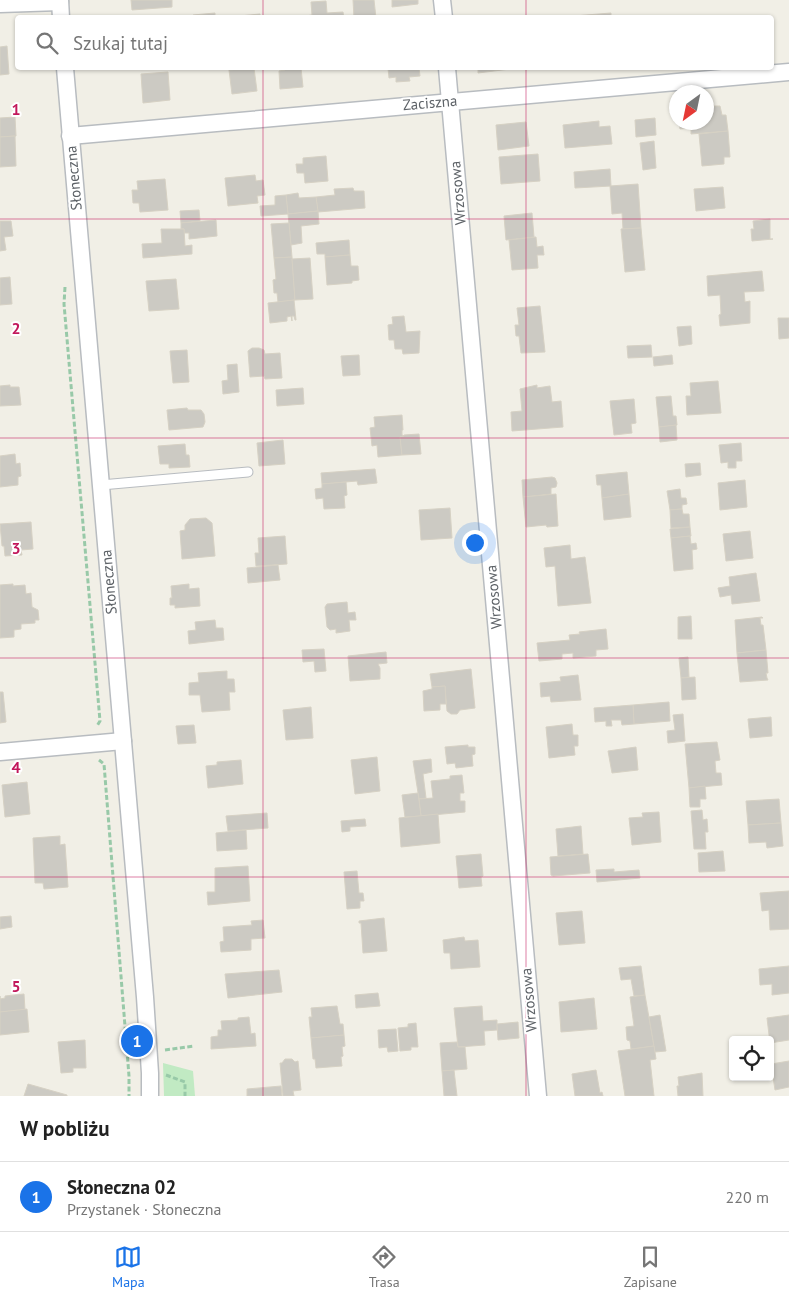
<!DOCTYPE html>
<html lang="pl">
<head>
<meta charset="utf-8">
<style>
  :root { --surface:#fff; --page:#f6f6f6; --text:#222; --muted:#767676; --line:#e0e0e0; --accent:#1a73e8 }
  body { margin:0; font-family:"PT Sans",sans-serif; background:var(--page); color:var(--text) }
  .controls { position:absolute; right:15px; bottom:15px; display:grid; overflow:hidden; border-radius:5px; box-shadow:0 1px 4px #0004 }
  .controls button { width:45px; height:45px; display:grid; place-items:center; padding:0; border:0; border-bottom:1px solid var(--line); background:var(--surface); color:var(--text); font:25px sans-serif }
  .compass { position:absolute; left:669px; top:85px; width:45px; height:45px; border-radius:50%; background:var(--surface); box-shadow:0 1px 4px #0004; rotate:213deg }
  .you { position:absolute; left:474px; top:542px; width:18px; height:18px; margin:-12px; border:4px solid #fff; border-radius:50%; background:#1a73e8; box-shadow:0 0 0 8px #1a73e833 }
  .badge { display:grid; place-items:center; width:32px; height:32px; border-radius:50%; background:var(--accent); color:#fff; font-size:16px; font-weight:700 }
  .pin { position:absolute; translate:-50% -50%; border:2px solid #fff; box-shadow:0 1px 5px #0006 }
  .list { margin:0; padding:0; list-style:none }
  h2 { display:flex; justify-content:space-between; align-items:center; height:65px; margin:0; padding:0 20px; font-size:21px }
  h2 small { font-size:16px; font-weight:400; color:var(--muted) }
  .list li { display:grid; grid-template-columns:32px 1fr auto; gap:15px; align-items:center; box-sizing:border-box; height:70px; padding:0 20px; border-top:1px solid var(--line) }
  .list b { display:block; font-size:19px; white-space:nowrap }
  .list p { margin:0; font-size:16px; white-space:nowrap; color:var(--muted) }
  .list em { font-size:16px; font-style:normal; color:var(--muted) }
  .icon { flex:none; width:28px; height:28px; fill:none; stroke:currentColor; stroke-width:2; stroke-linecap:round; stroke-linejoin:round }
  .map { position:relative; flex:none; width:789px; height:1096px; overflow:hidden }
  .search { position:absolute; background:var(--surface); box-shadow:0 1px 4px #0004; left:15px; right:15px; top:15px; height:55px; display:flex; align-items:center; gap:12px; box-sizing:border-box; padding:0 18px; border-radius:5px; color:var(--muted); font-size:19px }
  .sheet { height:135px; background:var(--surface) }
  nav { display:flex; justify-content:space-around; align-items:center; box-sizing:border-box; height:70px; border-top:1px solid var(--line); background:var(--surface); font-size:14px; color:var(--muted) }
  nav a { display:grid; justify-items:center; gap:2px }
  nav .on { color:var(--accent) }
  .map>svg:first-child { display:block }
  .green { fill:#c1eac3 }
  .building { fill:#cccac3; stroke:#d6d1c4 }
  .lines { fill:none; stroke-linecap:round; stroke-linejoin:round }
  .lane-casing { stroke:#b8bcc0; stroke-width:11 }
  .street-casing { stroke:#b8bcc0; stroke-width:19 }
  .path { stroke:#98c9a8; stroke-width:3; stroke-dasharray:5 2.5; stroke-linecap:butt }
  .lane { stroke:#fff; stroke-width:9 }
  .street { stroke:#fff; stroke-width:16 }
  .grid { fill:none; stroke:#c2185b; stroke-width:1; stroke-opacity:0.55 }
  .labels { text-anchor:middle; stroke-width:4; stroke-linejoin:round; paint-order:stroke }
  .street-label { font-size:15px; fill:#5d6267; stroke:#fff }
  .grid-label { font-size:16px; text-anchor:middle; font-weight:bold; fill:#c2185b; stroke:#fff; stroke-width:4; stroke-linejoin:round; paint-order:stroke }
</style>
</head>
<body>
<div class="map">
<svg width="789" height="1096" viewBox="0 0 789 1096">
  <rect width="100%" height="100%" fill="#f1efe6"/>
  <!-- green -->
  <polygon class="green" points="163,1063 193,1071 195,1096 164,1096"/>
  <!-- building -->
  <g class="building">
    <polygon points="131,0 172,0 172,7 132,10"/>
    <polygon points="353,0 374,0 376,18 354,18"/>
    <polygon points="392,0 418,0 418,4 392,7"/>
    <polygon points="326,1 327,13 343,12 344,18 305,18 305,16 312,15 311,2"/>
    <polygon points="215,13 215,18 193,18 193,15"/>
    <polygon points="611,13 611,18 574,18 574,16"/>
    <polygon points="260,14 260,18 229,18 229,17"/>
    <polygon points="7,46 9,74 0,75 0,47"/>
    <polygon points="254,68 257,91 232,94 229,70"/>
    <polygon points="285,68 292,68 292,69 301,68 303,87 280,89 279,71 285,70"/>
    <polygon points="388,68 419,68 420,76 409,77 410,81 396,82 396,77 389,78"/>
    <polygon points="478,68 509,68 510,69 478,73"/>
    <polygon points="168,72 170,100 143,103 141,74"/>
    <polygon points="713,104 713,106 720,106 722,115 726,115 728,131 691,134 691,128 680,129 679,122 706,122 706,105"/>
    <polygon points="15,117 16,136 0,137 0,118"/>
    <polygon points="655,118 656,135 636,137 635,120"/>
    <polygon points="599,121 599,127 610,126 612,144 565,148 563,125"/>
    <polygon points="526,122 529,146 498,150 496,125"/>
    <polygon points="728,131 730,157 724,157 724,164 702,166 699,134"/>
    <polygon points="15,136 16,166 0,167 0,137"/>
    <polygon points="654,141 656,168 643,170 640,143"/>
    <polygon points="538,154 540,181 501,184 499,157"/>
    <polygon points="326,156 328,181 305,183 304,173 297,173 296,164 303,164 303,158"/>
    <polygon points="610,169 611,186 575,188 574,172"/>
    <polygon points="255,175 256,181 263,180 265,195 257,196 258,203 228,206 225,178"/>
    <polygon points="165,179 168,210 140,212 139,203 133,203 132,190 138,190 137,181"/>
    <polygon points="638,184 641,228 623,229 622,213 612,214 610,186"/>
    <polygon points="723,187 725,208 696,211 694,189"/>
    <polygon points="353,188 354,191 364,191 365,208 318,212 316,197 335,195 334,189"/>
    <polygon points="298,193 299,198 316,197 318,211 288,214 286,195"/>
    <polygon points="286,195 288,214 261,216 260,206 275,205 275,196"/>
    <polygon points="199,210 200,221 181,223 180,211"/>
    <polygon points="318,211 319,224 301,226 302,243 291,245 288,214"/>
    <polygon points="532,213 534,237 506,240 504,216"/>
    <polygon points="770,219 770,239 773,239 752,241 751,229 754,229 753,221"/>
    <polygon points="216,220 217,236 189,239 189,233 184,233 184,229 181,229 181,223"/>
    <polygon points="0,221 11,221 13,236 4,237 6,250 0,251"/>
    <polygon points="289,223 292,257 274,258 271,224"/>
    <polygon points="641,228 645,270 625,272 621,229"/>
    <polygon points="161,229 184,229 185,246 192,245 192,254 143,258 142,244 162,243"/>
    <polygon points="536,237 537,247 543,246 544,255 537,255 538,268 512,270 509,240"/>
    <polygon points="349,240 350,255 325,257 325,254 317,254 316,243"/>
    <polygon points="350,255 351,266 358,266 359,280 352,281 352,283 327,285 325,257"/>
    <polygon points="292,257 295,300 278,302 277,293 274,293 273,280 276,279 274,258"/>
    <polygon points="310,258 313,299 295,300 292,259"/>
    <polygon points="762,271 764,291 744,292 745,302 750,301 750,323 720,326 719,315 721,314 720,295 708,296 707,276"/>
    <polygon points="10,277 12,304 0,305 0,278"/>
    <polygon points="176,279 179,309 149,311 146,281"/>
    <polygon points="294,300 296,320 295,320 294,316 292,316 292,321 291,316 287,317 287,321 270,323 268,303"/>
    <polygon points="540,306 545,352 521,353 519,336 516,336 515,325 519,325 517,308"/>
    <polygon points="404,316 406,332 420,331 419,353 403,354 402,349 395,349 394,340 389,340 388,325 393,324 392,317"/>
    <polygon points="778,318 789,318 789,338 779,339"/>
    <polygon points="691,326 692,344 679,346 677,327"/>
    <polygon points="651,345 652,357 628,358 627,346"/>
    <polygon points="252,348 259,348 264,350 265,354 280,353 282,378 265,379 264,376 250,377 248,351"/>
    <polygon points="187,350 189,382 173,383 170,351"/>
    <polygon points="359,355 360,375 343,376 341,356"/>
    <polygon points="672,355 673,364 654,366 653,357"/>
    <polygon points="237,364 239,392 223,394 222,381 228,380 227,365"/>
    <polygon points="718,381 721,413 687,415 686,396 691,396 690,383"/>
    <polygon points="10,385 10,387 19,387 21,405 0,406 0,386"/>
    <polygon points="537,385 537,388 550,386 552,402 561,401 563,427 512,431 511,412 522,411 520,389"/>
    <polygon points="303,388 304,404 277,406 276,390"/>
    <polygon points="671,396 673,416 676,416 677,425 659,427 656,397"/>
    <polygon points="634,399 636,423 631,424 632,433 614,435 610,401"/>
    <polygon points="187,408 188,410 201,410 204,414 205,422 203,427 169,430 167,410"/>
    <polygon points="402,415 403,430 402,430 402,435 404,436 400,437 402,455 378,457 377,445 372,446 370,428 375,427 374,417"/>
    <polygon points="676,425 677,440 660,442 659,427"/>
    <polygon points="419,434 421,454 402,455 400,437 404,436 404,435"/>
    <polygon points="283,440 285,464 259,466 257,443"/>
    <polygon points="741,443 742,461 736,461 736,468 728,468 728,462 721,463 719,445"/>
    <polygon points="185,444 186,455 189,455 190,467 169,468 169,464 160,464 158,446"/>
    <polygon points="15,454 16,464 20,463 21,476 18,477 18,485 0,487 0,456"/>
    <polygon points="700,463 701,475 686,477 685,464"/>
    <polygon points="375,469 377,483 358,485 357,481 322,484 321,473"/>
    <polygon points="627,472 629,494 602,498 601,485 597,485 596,475"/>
    <polygon points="552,477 555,478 557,483 556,487 551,488 551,494 523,497 522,480"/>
    <polygon points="745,480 747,507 720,510 718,483"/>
    <polygon points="346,482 347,495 344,496 345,508 324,509 323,498 316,499 315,489 322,488 322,484"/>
    <polygon points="680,489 681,498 686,498 687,504 682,505 682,509 670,510 667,491"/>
    <polygon points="556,494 558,526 547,527 546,525 526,527 523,497"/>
    <polygon points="629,494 631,517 604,520 602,498"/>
    <polygon points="450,508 452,538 421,540 419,510"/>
    <polygon points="682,509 683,514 689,514 690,527 671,528 670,510"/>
    <polygon points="206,518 212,523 215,556 182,559 180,531 185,530 185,525 190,519"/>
    <polygon points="31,522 33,549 21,550 22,555 5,556 4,546 2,546 0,524"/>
    <polygon points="690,527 691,536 671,538 670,529"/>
    <polygon points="750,531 753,558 726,561 723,534"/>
    <polygon points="285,536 287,564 256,566 255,553 259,553 258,538"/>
    <polygon points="690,536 691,544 696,543 697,549 692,550 693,569 674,571 671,538"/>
    <polygon points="570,545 571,559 585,557 591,603 558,606 555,566 546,567 544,548"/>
    <polygon points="278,565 280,580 248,583 247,568"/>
    <polygon points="756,573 760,601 732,604 731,595 720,597 718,588 730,586 729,577"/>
    <polygon points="13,584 13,586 25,585 26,594 31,593 32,607 38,610 39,620 35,620 35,623 21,624 21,629 14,630 14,637 0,638 0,585"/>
    <polygon points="189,584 189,589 199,588 200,606 175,608 175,605 170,605 170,598 172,598 171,586"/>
    <polygon points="347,602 348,613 355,612 356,620 349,620 350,631 336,633 336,629 330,630 327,627 325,607 327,604"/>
    <polygon points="691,616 692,639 678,639 678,617"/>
    <polygon points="762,617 763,618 760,618 761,625 763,625 766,650 737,653 735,620"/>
    <polygon points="215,620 216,628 223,628 224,640 189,644 188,631 196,630 195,622"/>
    <polygon points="606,629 608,649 596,650 596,656 573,658 573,653 562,654 562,659 539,661 537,643 570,640 569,635 580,634 579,632"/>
    <polygon points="324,649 326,671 315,672 314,661 303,662 302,650"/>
    <polygon points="766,650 768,673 766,673 767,678 768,680 740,682 737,653"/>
    <polygon points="386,652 387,663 378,664 380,668 380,679 350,681 348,656"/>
    <polygon points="688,657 689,677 681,678 679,658"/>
    <polygon points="471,669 475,708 460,710 457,714 451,714 447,711 445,686 432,687 430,674"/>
    <polygon points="227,671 227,679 234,679 235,692 229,692 230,710 202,712 200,695 189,695 189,683 199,682 198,673"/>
    <polygon points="578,675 581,700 551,702 550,696 541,697 540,683 561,681 560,677"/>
    <polygon points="695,677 696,699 682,700 681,678"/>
    <polygon points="445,686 446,704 440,704 440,710 424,711 423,691 432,689 432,687"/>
    <polygon points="0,692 3,692 6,722 0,723"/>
    <polygon points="669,702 670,721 634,724 633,705"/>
    <polygon points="633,705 634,724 622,725 621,720 611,720 612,726 606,726 606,721 595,722 594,708"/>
    <polygon points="311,707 313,738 286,740 283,710"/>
    <polygon points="683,714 685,741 668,743 667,731 675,730 673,715"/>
    <polygon points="771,717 772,736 750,738 748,719"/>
    <polygon points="572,724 573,735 578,735 578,746 574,746 575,755 549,758 546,727"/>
    <polygon points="194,725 196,743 178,744 176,726"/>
    <polygon points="717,742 720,760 715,761 716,773 721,773 722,785 689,788 685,744"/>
    <polygon points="468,745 468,747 475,747 475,754 472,755 473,766 456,768 455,763 447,764 445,747"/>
    <polygon points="636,747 638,770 612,773 608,751"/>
    <polygon points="377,757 380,791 355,794 351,760"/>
    <polygon points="431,759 432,772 423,774 426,798 419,799 413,761"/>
    <polygon points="241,760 243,784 208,788 206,766 217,765 217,762"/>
    <polygon points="462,775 464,793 460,793 460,801 465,801 465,812 421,816 419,799 433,798 431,781 450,779 450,776"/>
    <polygon points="27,782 30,814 5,817 2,785"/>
    <polygon points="705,786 706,799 700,799 700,807 690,807 689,788"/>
    <polygon points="418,793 421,816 405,817 402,795"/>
    <polygon points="779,799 781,823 748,825 746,801"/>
    <polygon points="702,810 703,820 707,819 708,832 705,832 706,849 694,849 691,811"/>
    <polygon points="659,812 661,842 632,845 629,818 643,817 642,813"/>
    <polygon points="267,813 268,828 228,831 226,816"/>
    <polygon points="438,814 440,843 401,847 399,818"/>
    <polygon points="365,819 366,826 350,827 350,831 342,832 341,821"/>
    <polygon points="781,823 783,846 767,848 766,842 749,843 748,825"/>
    <polygon points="581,826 583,854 558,856 556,829"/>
    <polygon points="246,830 247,849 217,851 216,833"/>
    <polygon points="60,836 60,845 65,844 68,887 44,889 43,883 35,883 33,838"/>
    <polygon points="723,851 725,871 699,872 698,853"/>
    <polygon points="481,854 483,876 481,877 482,886 459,888 456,856"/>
    <polygon points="588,854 590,873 553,876 551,875 550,857"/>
    <polygon points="248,866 250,901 208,905 207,892 215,892 215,868"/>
    <polygon points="614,869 614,872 639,870 640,878 597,882 596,870"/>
    <polygon points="357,871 359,893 363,893 364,901 360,901 360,908 347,909 344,872"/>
    <polygon points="789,891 789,929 770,930 769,910 762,911 760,893"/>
    <polygon points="582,911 585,943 559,945 556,913"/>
    <polygon points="11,916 12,927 0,929 0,917"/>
    <polygon points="384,918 387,951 363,953 361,923 359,923 359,921"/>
    <polygon points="263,920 265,938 251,939 251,950 221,952 220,942 224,941 223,927 252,925 251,921"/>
    <polygon points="464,937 465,941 478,940 480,967 451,969 450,953 444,953 443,940"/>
    <polygon points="641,966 645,995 634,996 631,979 621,980 619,968"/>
    <polygon points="789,966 789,993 772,995 772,984 760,985 759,969"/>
    <polygon points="279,970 282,992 228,998 225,974"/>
    <polygon points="378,993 380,1006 356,1008 355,995"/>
    <polygon points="24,994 25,1010 0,1012 0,996 0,999 5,998 5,996"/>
    <polygon points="645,995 654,1046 631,1049 630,1041 627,1040 626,1027 634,1026 630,997"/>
    <polygon points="594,998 597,1029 561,1032 559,1002"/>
    <polygon points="337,1006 340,1024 343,1024 344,1035 311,1038 309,1017 312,1017 311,1008"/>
    <polygon points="482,1006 483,1021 497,1020 497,1030 484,1031 485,1045 458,1047 454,1008"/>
    <polygon points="27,1009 29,1032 0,1035 0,1012"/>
    <polygon points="660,1015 666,1051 655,1052 649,1017"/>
    <polygon points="789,1015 789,1040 770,1043 767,1018"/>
    <polygon points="249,1017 251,1034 255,1033 256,1046 211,1049 211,1037 218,1036 218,1030 222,1030 221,1021 238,1020 238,1018"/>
    <polygon points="518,1022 519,1038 498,1040 497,1024"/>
    <polygon points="416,1023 418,1047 411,1047 411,1050 400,1051 398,1028 408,1027 408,1024"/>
    <polygon points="396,1029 398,1051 388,1052 387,1047 379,1048 378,1030"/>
    <polygon points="344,1035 345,1046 342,1047 343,1056 341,1057 342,1066 316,1068 315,1059 313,1059 311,1038"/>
    <polygon points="85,1040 86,1068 73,1068 73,1072 61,1073 58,1042"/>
    <polygon points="457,1042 458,1047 465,1047 467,1069 442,1071 440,1043"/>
    <polygon points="654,1046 656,1059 650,1060 654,1096 625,1096 618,1051"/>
    <polygon points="285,1059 292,1059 295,1062 298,1061 301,1090 293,1091 294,1096 283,1096 280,1063 282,1063"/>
    <polygon points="789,1061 789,1087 775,1090 771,1064"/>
    <polygon points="454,1070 457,1096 444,1096 442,1071"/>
    <polygon points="596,1070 600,1093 602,1092 603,1096 575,1096 572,1074"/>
    <polygon points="702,1073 703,1096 678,1096 677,1086 679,1086 678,1077"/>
    <polygon points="28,1084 67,1095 67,1096 24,1096"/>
    <polygon points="281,1086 282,1096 247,1096 247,1089"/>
  </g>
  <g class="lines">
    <!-- lane casing -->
    <g class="lane-casing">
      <polyline id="lane" points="101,485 248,472"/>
    </g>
    <!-- street casing -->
    <g class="street-casing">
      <g id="street">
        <polyline points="60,0 61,18"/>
        <polyline points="442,0 444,18"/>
        <polyline points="0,4 60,2"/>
        <polyline points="65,68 145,997 150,1073 150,1096"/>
        <polyline points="447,68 538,1096"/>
        <polyline points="70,136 789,72"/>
        <polyline points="0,752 123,741"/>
      </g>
    </g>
    <!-- path -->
    <g class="path">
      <polyline points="65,287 64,304 100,721 97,726"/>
      <polyline points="99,760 104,764 129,1076 129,1096"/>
      <polyline points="165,1050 194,1046"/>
      <polyline points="166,1075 185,1082 185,1096"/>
    </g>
    <!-- lane -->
    <use href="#lane" class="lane"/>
    <!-- street -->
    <use href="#street" class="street"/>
  </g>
  <!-- grid -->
  <path class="grid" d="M263 0V18M526 0V18M263 68V1096M526 68V1096M0 219H789M0 438H789M0 658H789M0 877H789"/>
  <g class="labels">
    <!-- street labels -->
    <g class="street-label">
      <text transform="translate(430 103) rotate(-5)" y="5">Zaciszna</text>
      <text transform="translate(74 178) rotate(-95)" y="5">Słoneczna</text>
      <text transform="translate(458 193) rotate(-95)" y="5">Wrzosowa</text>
      <text transform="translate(109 582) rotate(-95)" y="5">Słoneczna</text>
      <text transform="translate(494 597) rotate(-95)" y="5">Wrzosowa</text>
      <text transform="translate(529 1000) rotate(-95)" y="5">Wrzosowa</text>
    </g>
  </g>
  <g class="grid-label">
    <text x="16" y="115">1</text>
    <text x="16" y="334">2</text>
    <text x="16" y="554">3</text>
    <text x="16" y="773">4</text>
    <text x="16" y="992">5</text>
  </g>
</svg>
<div class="controls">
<button><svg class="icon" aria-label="locate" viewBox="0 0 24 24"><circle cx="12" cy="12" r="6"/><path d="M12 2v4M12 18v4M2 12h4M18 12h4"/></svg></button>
</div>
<svg class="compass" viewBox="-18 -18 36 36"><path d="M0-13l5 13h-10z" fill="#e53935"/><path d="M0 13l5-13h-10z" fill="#767676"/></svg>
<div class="you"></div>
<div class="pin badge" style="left:137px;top:1041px">1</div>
<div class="search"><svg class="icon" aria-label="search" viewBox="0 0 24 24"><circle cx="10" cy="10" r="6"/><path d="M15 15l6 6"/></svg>Szukaj tutaj</div>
</div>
<section class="sheet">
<h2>W pobliżu<small></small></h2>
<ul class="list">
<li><span class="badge">1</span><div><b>Słoneczna 02</b><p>Przystanek · Słoneczna</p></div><em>220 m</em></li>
</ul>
</section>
<nav>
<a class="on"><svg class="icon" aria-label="map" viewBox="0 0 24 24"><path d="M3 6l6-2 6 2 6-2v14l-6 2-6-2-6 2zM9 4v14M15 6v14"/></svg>Mapa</a>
<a><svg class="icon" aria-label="directions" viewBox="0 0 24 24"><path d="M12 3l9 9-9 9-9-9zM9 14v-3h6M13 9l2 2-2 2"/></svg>Trasa</a>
<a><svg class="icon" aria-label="saved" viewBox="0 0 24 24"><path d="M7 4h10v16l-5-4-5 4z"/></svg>Zapisane</a>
</nav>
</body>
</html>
